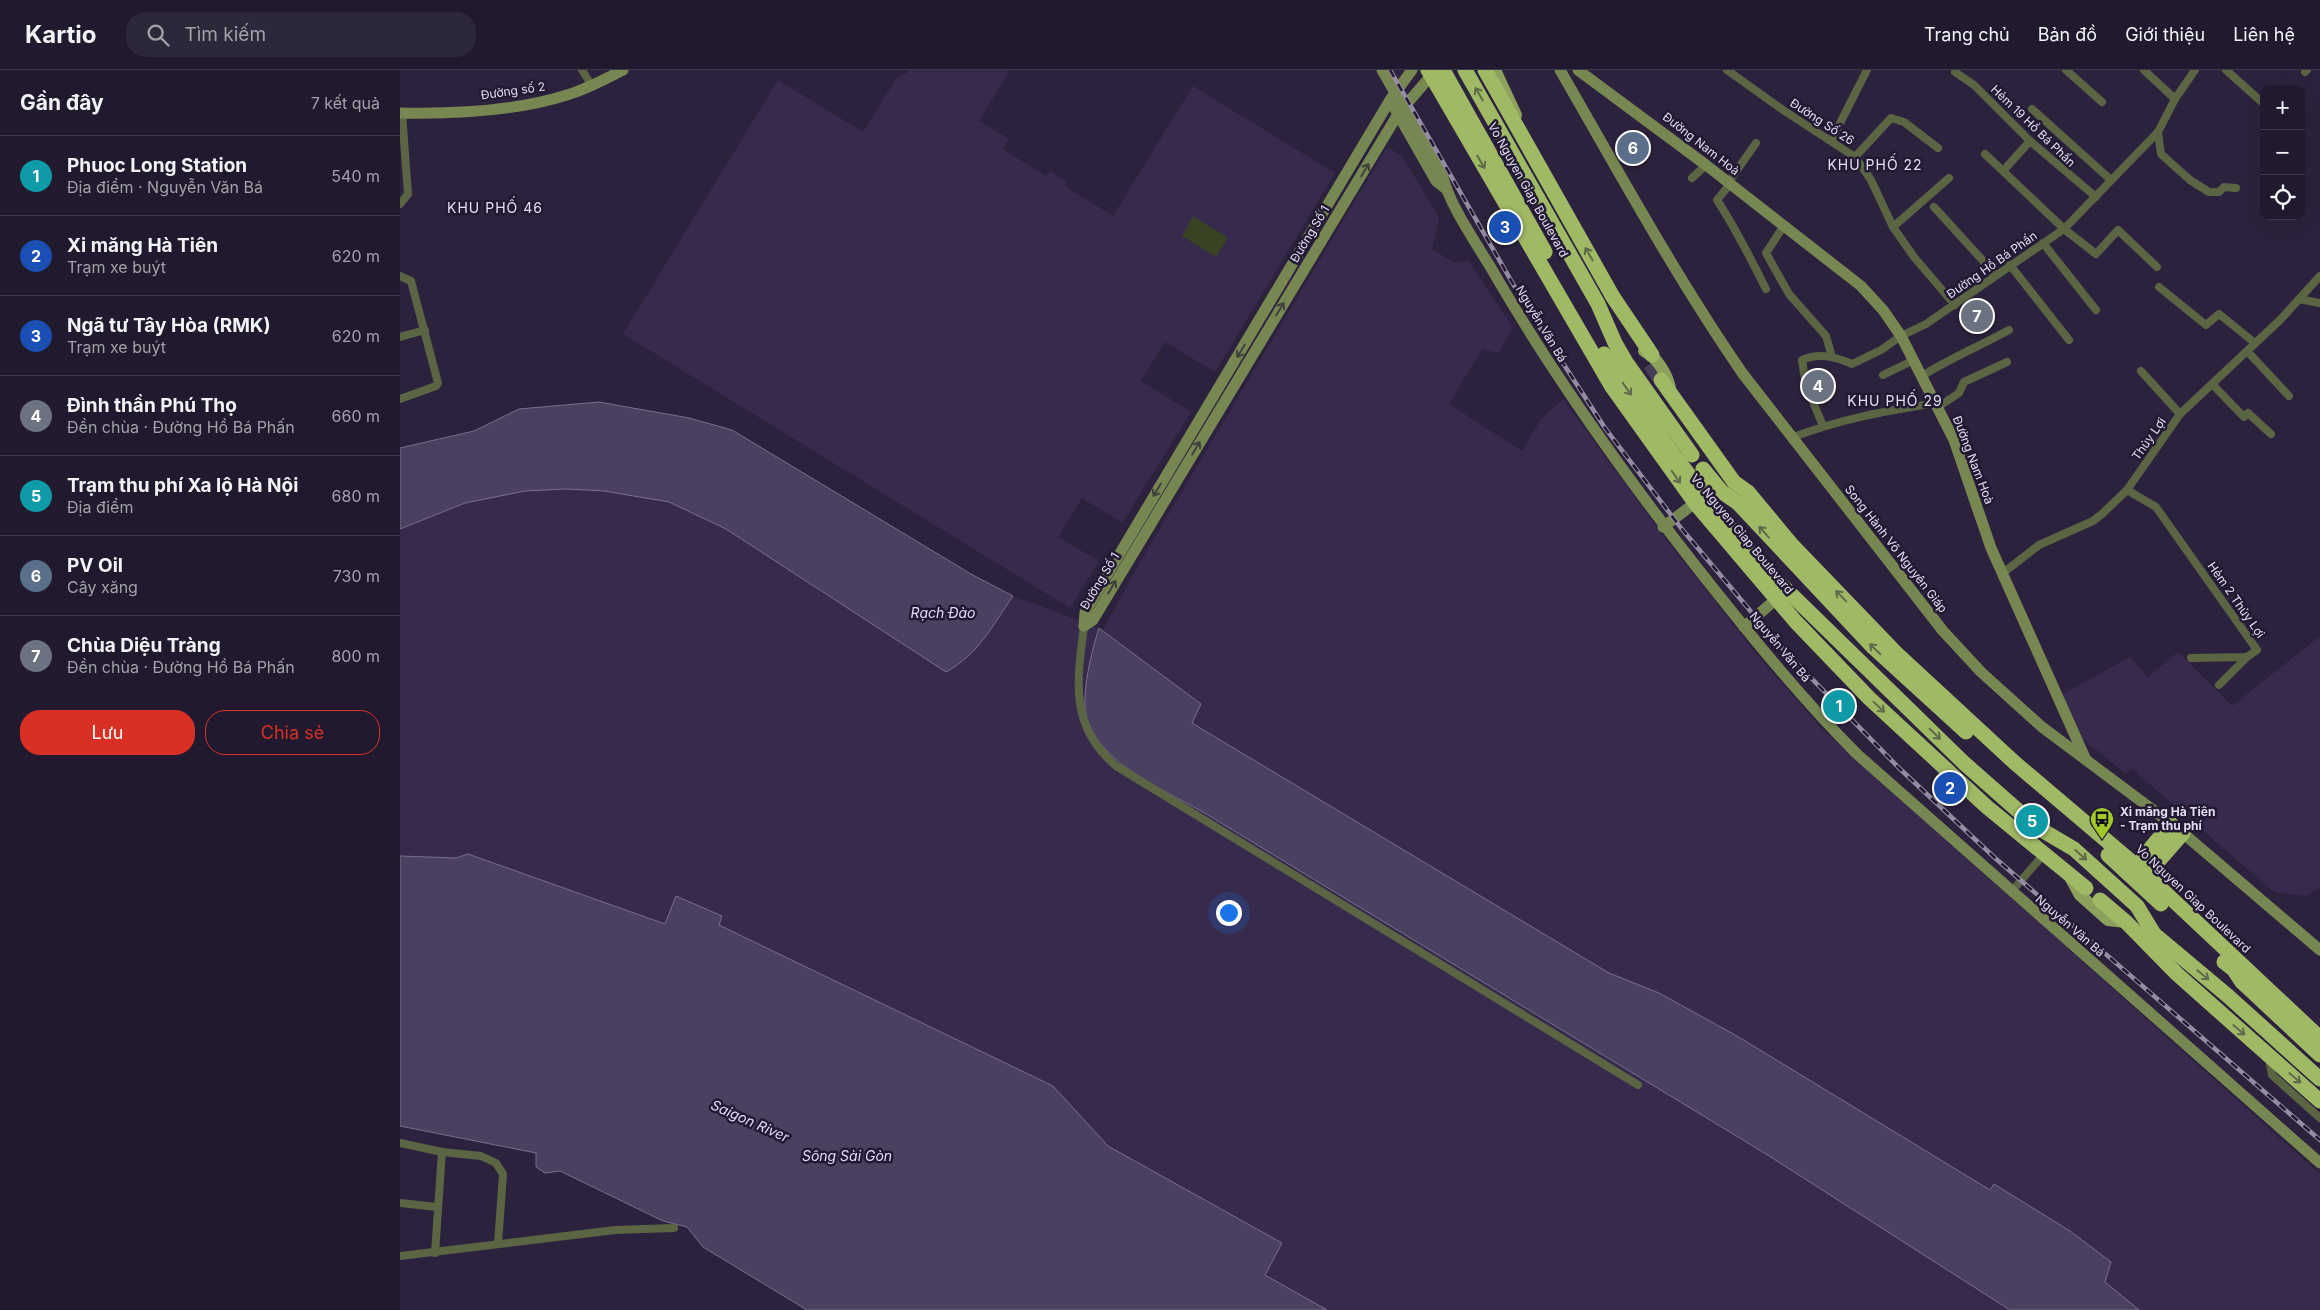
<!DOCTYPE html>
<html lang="vi">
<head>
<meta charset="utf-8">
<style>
  :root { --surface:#211a2e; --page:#2d273a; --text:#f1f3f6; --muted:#a2a1aa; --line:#3e384a; --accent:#d93025 }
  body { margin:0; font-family:Inter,sans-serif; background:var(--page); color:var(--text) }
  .controls { position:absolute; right:15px; top:15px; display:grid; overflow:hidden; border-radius:10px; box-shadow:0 5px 20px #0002 }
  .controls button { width:45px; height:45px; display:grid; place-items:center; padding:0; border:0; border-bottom:1px solid var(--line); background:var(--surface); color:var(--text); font:25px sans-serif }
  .you { position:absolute; left:828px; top:842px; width:18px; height:18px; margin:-12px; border:4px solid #fff; border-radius:50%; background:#1a73e8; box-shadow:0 0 0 8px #1a73e833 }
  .badge { display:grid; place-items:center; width:32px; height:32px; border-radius:50%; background:var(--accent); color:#fff; font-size:16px; font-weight:700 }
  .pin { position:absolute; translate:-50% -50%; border:2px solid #fff; box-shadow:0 1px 5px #0006 }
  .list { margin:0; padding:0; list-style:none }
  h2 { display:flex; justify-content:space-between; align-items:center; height:65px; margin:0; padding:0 20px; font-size:21px }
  h2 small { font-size:16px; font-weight:400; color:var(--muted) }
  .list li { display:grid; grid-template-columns:32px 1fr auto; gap:15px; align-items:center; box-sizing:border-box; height:80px; padding:0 20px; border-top:1px solid var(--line) }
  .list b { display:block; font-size:19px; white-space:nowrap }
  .list p { margin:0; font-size:16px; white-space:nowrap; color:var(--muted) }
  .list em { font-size:16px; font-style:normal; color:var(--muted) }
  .actions { display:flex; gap:10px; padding:15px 20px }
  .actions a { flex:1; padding:11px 0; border:1px solid var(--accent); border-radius:20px; text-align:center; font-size:18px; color:var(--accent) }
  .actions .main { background:var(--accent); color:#fff }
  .icon { flex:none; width:28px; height:28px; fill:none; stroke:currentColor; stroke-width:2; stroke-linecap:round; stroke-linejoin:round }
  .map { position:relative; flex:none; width:1920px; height:1240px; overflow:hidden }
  header { display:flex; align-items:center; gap:30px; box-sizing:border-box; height:70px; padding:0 25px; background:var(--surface); border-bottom:1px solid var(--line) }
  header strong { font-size:24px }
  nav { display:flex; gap:28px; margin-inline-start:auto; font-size:18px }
  .search { width:350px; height:45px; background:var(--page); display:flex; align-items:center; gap:12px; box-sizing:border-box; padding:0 18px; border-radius:20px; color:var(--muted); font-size:19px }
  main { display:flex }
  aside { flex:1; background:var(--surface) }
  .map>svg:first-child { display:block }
  .built { fill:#372a4c }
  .green { fill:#394324 }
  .water { fill:#4c4061; stroke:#7a6f8c }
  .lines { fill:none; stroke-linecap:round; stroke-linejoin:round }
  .highway-tunnel { stroke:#483e58; stroke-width:15; stroke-dasharray:15 8; stroke-linecap:butt }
  .street { stroke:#5b6544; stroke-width:8 }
  .secondary { stroke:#778752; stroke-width:11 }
  .primary { stroke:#8ca25c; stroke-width:12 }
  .highway { stroke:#a0b965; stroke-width:15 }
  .rail-casing { stroke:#938ca2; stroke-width:4.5 }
  .rail { stroke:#221933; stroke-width:2.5; stroke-dasharray:8; stroke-linecap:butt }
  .oneway { stroke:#61694c }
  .oneway2 { stroke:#40403e }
  .labels { text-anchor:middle; stroke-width:5; stroke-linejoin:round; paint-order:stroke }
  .street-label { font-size:12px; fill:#e4def0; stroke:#221933 }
  .poi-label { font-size:12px; font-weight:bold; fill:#e4def0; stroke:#221933; text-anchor:start }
  .neighbourhood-label { font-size:14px; letter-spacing:1px; fill:#e4def0; stroke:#221933 }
  .water-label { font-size:14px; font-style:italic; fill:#e4d9fd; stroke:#221933 }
</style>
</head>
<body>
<header>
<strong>Kartio</strong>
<div class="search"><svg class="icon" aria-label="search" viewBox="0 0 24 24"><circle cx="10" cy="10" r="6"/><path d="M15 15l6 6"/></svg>Tìm kiếm</div>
<nav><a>Trang chủ</a><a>Bản đồ</a><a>Giới thiệu</a><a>Liên hệ</a></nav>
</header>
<main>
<aside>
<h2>Gần đây<small>7 kết quả</small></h2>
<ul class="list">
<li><span class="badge" style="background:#0f9aa8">1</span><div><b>Phuoc Long Station</b><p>Địa điểm · Nguyễn Văn Bá</p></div><em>540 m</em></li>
<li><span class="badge" style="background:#1a4fb4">2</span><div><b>Xi măng Hà Tiên</b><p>Trạm xe buýt</p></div><em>620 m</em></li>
<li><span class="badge" style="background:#1a4fb4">3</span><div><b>Ngã tư Tây Hòa (RMK)</b><p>Trạm xe buýt</p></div><em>620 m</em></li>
<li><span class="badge" style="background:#6b7280">4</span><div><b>Đình thần Phú Thọ</b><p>Đền chùa · Đường Hồ Bá Phấn</p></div><em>660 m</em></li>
<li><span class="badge" style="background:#0f9aa8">5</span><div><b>Trạm thu phí Xa lộ Hà Nội</b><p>Địa điểm</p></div><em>680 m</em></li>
<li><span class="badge" style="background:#5c6f8a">6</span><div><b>PV Oil</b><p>Cây xăng</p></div><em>730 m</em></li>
<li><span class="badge" style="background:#6b7280">7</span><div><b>Chùa Diệu Tràng</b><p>Đền chùa · Đường Hồ Bá Phấn</p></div><em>800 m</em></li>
</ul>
<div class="actions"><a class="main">Lưu</a><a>Chia sẻ</a></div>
</aside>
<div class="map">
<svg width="1920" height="1240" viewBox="0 0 1920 1240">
  <rect width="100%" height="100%" fill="#2c223d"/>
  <!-- built -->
  <g class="built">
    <polygon points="511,0 610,0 579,51 609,69 603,79 646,106 650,101 667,112 665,116 713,146 793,16 935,103 815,302 765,272 741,311 791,342 722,453 682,428 658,467 699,491 670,538 223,264 378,10 463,62 496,9"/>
    <polygon points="987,77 1002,86 1039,147 1032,179 1055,193 1068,190 1113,258 1098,283 1082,279 1049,334 1122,381 1141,349 1163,329 1262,464 1354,581 1421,658 1920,1104 1920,1240 1739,1240 1705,1212 1670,1161 1594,1114 1590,1120 1337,966 1259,923 1209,903 792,652 801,634 703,560 740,492"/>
    <polygon points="166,419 204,421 269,432 580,575 613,526 699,558 691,586 686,647 718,693 808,745 1366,1084 1610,1240 927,1240 865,1205 882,1173 708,1076 653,1016 318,854 322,846 276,826 265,854 68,784 56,788 0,786 0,459 65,433 96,426 125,421"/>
    <polygon points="1920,566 1920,818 1906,826 1874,822 1732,699 1725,703 1679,666 1659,626 1730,587 1748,607 1778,582 1832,636"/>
  </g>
  <!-- green -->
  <polygon class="green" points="793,146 828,168 816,187 782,166"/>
  <!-- water -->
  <g class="water">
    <path d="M199 332 289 348 332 360 571 504 613 526C592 556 579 584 546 602L326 459 269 432 204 421 166 419 125 421 65 433 0 459V378L74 361 119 339Z"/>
    <path d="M699 558 801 634 792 653 1209 903 1259 923 1337 966 1590 1120 1594 1114 1670 1161 1711 1192 1705 1212 1739 1240H1610L1366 1084 808 745C767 721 701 695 687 649 680 626 692 580 699 558Z"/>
    <polygon points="68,784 265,854 276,826 322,846 319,855 653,1016 708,1076 882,1173 865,1205 927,1240 407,1240 303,1177 287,1157 263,1151 160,1101 145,1103 136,1097 136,1083 0,1056 0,786 56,788"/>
  </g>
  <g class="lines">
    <!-- highway-tunnel -->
    <g class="highway-tunnel">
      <polyline points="1250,294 1261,310"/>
      <polyline points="1623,745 1640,759"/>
    </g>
    <!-- street -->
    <g class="street">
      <polyline points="182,0 192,16"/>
      <polyline points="1327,0 1383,40 1455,87 1471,110 1493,157 1514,187 1555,235"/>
      <polyline points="1666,0 1702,32"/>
      <polyline points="1744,0 1775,29"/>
      <polyline points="1826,0 1864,34"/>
      <polyline points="1555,2 1574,15 1630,71 1696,127"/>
      <polyline points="1905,2 1907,0"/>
      <polyline points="1632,39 1711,110"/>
      <polyline points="1758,62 1761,84 1790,110 1809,122 1819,122 1824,117 1836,118"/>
      <polyline points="1431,71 1467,0"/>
      <polyline points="1585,84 1664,159 1696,184 1718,160 1757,197"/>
      <polyline points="1455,87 1491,48 1504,52 1538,78"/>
      <polyline points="1603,101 1630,71"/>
      <polyline points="1292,108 1306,95"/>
      <polyline points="1328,113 1356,73"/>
      <path d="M1330 114 1317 130C1336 159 1351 189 1366 219"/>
      <polyline points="0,134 8,124 2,43"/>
      <polyline points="1534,137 1596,205"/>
      <polyline points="1383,157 1366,183 1389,224 1426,266 1432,287"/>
      <polyline points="1493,157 1549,108"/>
      <polyline points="1643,173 1696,240"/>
      <polyline points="1610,195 1669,270"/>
      <polyline points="0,206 11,211 38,313 36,316 0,329"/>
      <polyline points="1759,217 1806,255 1819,244 1855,273"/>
      <polyline points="1899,229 1920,233"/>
      <polyline points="0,267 25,260"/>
      <polyline points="1847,281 1889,326"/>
      <polyline points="1741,301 1780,344"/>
      <polyline points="1483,305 1514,290"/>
      <path d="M1522 306C1550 288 1580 276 1609 260"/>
      <polyline points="1812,314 1844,347 1848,343 1871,364"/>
      <polyline points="1538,337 1559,323 1564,312 1607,292"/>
      <path d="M1423 356 1406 315 1402 290C1419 282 1436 287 1452 294L1481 280 1501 266 1526 254 1664 159 1758 62 1775 29 1795 0"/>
      <path d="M1391 368C1440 349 1485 341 1536 333"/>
      <polyline points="1727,420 1756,437 1857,580 1847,587 1791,588"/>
      <polyline points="1603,503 1639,475 1693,451 1702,444 1727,420 1780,344 1881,249 1920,206"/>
      <path d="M684 556C677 611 669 656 716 696L1238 1015"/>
      <polyline points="1819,615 1847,587"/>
      <polyline points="1611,822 1644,784"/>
      <polyline points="1869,988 1872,1005 1920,1048"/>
      <polyline points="0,1073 42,1082 81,1086 96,1093 103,1104 98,1174"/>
      <polyline points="0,1133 37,1137"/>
      <polyline points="35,1183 42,1082"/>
      <polyline points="0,1186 215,1160 274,1158"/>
    </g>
    <!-- secondary -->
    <g class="secondary">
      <path d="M982 0 1043 107C1050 138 1082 181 1098 210 1159 314 1228 410 1302 504 1351 566 1401 628 1457 684L1920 1093"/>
      <path d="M1160 0C1219 102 1276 207 1343 304L1543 561 1581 602 1642 657 1777 758 1920 880"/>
      <polyline points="1178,0 1306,95 1461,216 1483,240 1501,266 1554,370 1591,478 1686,690"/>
      <polyline points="995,39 1036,111 1046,119"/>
      <path d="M0 43C53 44 117 41 167 25 187 19 205 9 223 0"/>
      <polyline points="1263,457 1295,433"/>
      <polyline points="684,556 693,550 998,44 1035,1"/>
      <polyline points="684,556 685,542 990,30 1012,0"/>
      <polyline points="1344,557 1382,524"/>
    </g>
    <!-- primary -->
    <g class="primary">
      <polyline points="1095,0 1116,45"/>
      <path d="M1244 281C1257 287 1267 304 1270 318"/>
      <polyline points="1669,805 1680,825 1708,850 1726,852"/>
    </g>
    <!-- highway -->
    <g class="highway">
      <polyline points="1028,0 1212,317 1295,433 1396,552 1469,628 1587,737 1686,818"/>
      <polyline points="1043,0 1145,182"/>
      <polyline points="1065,0 1198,234 1215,273 1226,292 1292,385"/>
      <polyline points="1085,0 1213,227 1252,285"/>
      <polyline points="1204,284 1273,384 1353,487 1564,693 1623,745"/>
      <polyline points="1261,310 1334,412 1348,422 1392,475 1496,583 1615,693 1740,799 1920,968"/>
      <polyline points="1303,399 1322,422 1338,433 1473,577 1566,662"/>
      <polyline points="1771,754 1743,787 1740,799 1754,796 1783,763"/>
      <polyline points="1640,759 1674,779 1737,836 1754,864 1828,926 1920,1009"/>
      <polyline points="1708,785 1761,834"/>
      <polyline points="1700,830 1726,852 1777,904 1920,1031"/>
      <polyline points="1824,892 1834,900 1842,912 1920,985"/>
    </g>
    <!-- rail casing -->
    <g class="rail-casing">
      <polyline id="rail" points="990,0 1124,233 1205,358 1281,458 1378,574 1499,698 1595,788 1920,1070"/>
    </g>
    <!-- rail -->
    <use href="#rail" class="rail"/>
  </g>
  <!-- one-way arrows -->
  <defs><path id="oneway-shaft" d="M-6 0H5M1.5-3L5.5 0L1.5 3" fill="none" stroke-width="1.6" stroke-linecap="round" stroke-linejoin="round" transform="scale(1.25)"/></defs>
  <g class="oneway">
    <use href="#oneway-shaft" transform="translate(1079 24) rotate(-120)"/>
    <use href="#oneway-shaft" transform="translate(1081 92) rotate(60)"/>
    <use href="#oneway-shaft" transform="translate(1189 184) rotate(-120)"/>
    <use href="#oneway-shaft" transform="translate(1227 319) rotate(55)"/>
    <use href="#oneway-shaft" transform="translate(1276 407) rotate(55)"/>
    <use href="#oneway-shaft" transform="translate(1364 462) rotate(-132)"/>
    <use href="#oneway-shaft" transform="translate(1441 526) rotate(-134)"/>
    <use href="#oneway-shaft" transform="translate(1475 579) rotate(-136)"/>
    <use href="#oneway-shaft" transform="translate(1479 637) rotate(43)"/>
    <use href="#oneway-shaft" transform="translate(1535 664) rotate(44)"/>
    <use href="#oneway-shaft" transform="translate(1681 785) rotate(42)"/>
    <use href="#oneway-shaft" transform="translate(1803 905) rotate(39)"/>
    <use href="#oneway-shaft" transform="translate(1839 960) rotate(41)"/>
    <use href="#oneway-shaft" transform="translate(1895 1008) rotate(41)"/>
  </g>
  <g class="oneway2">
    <use href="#oneway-shaft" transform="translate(965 100) rotate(-59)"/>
    <use href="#oneway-shaft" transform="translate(880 239) rotate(-59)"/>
    <use href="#oneway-shaft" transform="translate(841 281) rotate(121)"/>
    <use href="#oneway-shaft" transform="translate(796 378) rotate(-59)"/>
    <use href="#oneway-shaft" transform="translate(757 420) rotate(121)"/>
    <use href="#oneway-shaft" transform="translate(712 517) rotate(-59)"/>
  </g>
  <!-- icons -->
  <defs>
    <g id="bus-pin" transform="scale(1.25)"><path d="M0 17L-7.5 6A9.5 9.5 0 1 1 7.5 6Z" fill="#a2c927" stroke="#221933"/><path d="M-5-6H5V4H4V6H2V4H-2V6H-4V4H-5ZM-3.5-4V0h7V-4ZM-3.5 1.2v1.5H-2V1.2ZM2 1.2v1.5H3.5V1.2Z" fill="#111"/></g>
  </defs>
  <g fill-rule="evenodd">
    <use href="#bus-pin" x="1702" y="749"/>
  </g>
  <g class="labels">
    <!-- street labels -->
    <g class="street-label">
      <text transform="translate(113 21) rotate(-8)" y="4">Đường số 2</text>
      <text transform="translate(1422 52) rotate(33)" y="4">Đường Số 26</text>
      <text transform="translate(1633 56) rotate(44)" y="4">Hẻm 19 Hồ Bá Phấn</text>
      <text transform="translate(1301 74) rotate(38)" y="4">Đường Nam Hoà</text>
      <text transform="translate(1128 120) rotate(61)" y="4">Vo Nguyen Giap Boulevard</text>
      <text transform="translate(910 164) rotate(-59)" y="4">Đường Số 1</text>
      <text transform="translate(1592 195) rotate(-35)" y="4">Đường Hồ Bá Phấn</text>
      <text transform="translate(1141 254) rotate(59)" y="4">Nguyễn Văn Bá</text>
      <text transform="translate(1749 369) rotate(-55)" y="4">Thủy Lợi</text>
      <text transform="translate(1573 390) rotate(69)" y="4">Đường Nam Hoà</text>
      <text transform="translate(1342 464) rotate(50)" y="4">Vo Nguyen Giap Boulevard</text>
      <text transform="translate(1496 479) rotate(52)" y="4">Song Hành Võ Nguyên Giáp</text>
      <text transform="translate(700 511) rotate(-59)" y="4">Đường Số 1</text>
      <text transform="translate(1836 530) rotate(55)" y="4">Hẻm 2 Thủy Lợi</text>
      <text transform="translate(1380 577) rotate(50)" y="4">Nguyễn Văn Bá</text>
      <text transform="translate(1793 829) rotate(43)" y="4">Vo Nguyen Giap Boulevard</text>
      <text transform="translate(1670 856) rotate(41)" y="4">Nguyễn Văn Bá</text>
    </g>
    <!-- poi labels -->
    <g class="poi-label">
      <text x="1720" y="746">Xi măng Hà Tiên<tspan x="1720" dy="14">- Trạm thu phí</tspan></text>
    </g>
    <!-- neighbourhood labels -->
    <g class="neighbourhood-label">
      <text x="1475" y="100">KHU PHỐ 22</text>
      <text x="95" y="143">KHU PHỐ 46</text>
      <text x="1495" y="336">KHU PHỐ 29</text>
    </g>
    <!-- water labels -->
    <g class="water-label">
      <text x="543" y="548">Rạch Đào</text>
      <text transform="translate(350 1051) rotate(24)" y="5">Saigon River</text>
      <text x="447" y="1091">Sông Sài Gòn</text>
    </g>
  </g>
</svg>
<div class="controls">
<button>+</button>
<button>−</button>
<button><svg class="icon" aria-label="locate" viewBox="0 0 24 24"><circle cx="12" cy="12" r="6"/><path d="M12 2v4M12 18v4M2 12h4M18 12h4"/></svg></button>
</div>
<div class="you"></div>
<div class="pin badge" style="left:1439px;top:636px;background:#0f9aa8">1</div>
<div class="pin badge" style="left:1550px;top:718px;background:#1a4fb4">2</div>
<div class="pin badge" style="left:1105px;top:157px;background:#1a4fb4">3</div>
<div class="pin badge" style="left:1418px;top:316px;background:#6b7280">4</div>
<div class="pin badge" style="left:1632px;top:751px;background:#0f9aa8">5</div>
<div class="pin badge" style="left:1233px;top:78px;background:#5c6f8a">6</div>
<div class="pin badge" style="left:1577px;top:246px;background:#6b7280">7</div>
</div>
</main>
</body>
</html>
